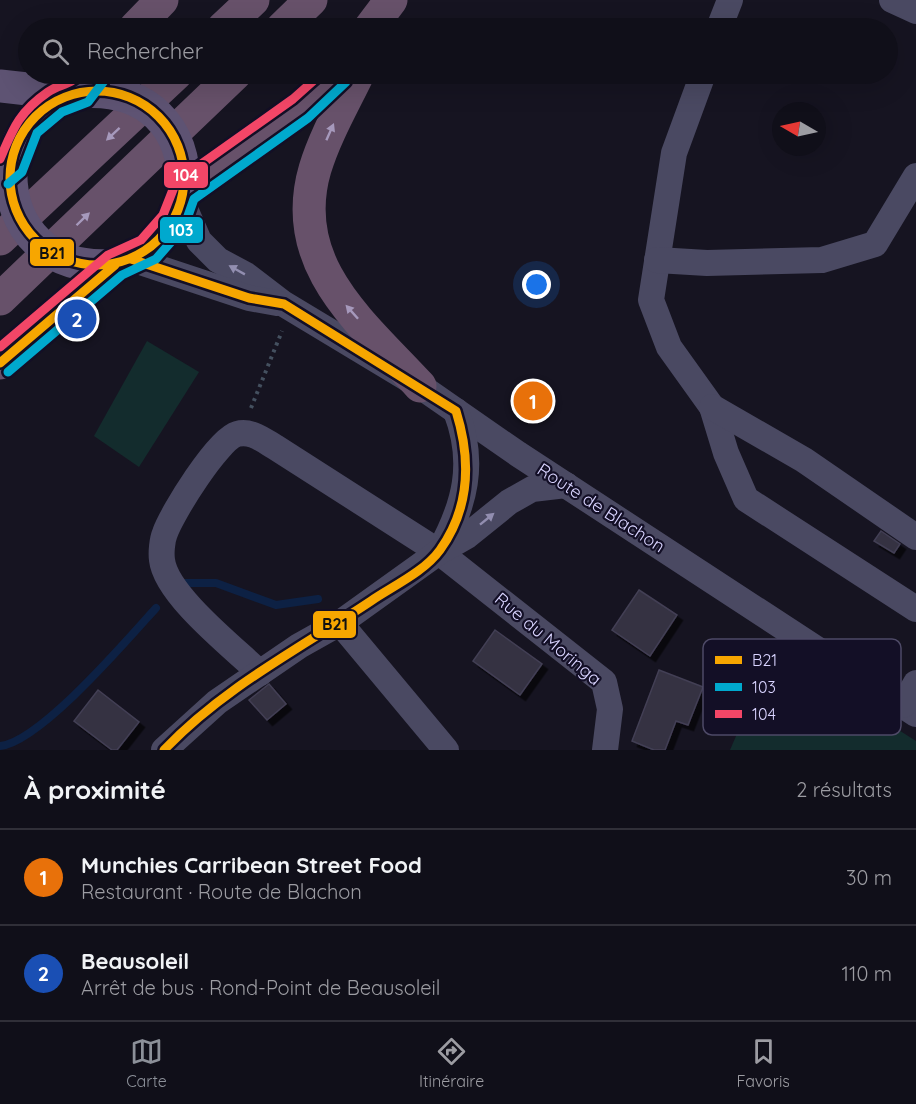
<!DOCTYPE html>
<html lang="fr">
<head>
<meta charset="utf-8">
<style>
  :root { --surface:#100f19; --page:#191822; --text:#f1f3f6; --muted:#9c9ca2; --line:#302f38; --accent:#8c9099 }
  body { margin:0; font-family:Quicksand,sans-serif; background:var(--page); color:var(--text) }
  .compass { position:absolute; left:772px; top:102px; width:54px; height:54px; border-radius:50%; background:var(--surface); box-shadow:0 6px 24px #0002; rotate:279deg }
  .you { position:absolute; left:537px; top:285px; width:21px; height:21px; margin:-15px; border:4px solid #fff; border-radius:50%; background:#1a73e8; box-shadow:0 0 0 9px #1a73e833 }
  .badge { display:grid; place-items:center; width:39px; height:39px; border-radius:50%; background:var(--accent); color:#fff; font-size:20px; font-weight:700 }
  .pin { position:absolute; translate:-50% -50%; border:3px solid #fff; box-shadow:0 2px 6px #0006 }
  .list { margin:0; padding:0; list-style:none }
  h2 { display:flex; justify-content:space-between; align-items:center; height:78px; margin:0; padding:0 24px; font-size:26px }
  h2 small { font-size:20px; font-weight:400; color:var(--muted) }
  .list li { display:grid; grid-template-columns:39px 1fr auto; gap:18px; align-items:center; box-sizing:border-box; height:96px; padding:0 24px; border-top:2px solid var(--line) }
  .list b { display:block; font-size:22px; white-space:nowrap }
  .list p { margin:0; font-size:20px; white-space:nowrap; color:var(--muted) }
  .list em { font-size:20px; font-style:normal; color:var(--muted) }
  .icon { flex:none; width:33px; height:33px; fill:none; stroke:currentColor; stroke-width:2; stroke-linecap:round; stroke-linejoin:round }
  .map { position:relative; flex:none; width:916px; height:750px; overflow:hidden }
  .search { position:absolute; background:var(--surface); box-shadow:0 6px 24px #0002; left:18px; right:18px; top:18px; height:66px; display:flex; align-items:center; gap:15px; box-sizing:border-box; padding:0 21px; border-radius:33px; color:var(--muted); font-size:22px }
  .sheet { height:270px; background:var(--surface) }
  nav { display:flex; justify-content:space-around; align-items:center; box-sizing:border-box; height:84px; border-top:2px solid var(--line); background:var(--surface); font-size:16px; color:var(--muted) }
  nav a { display:grid; justify-items:center; gap:3px }
  nav .on { color:var(--accent) }
  .map>svg:first-child { display:block }
  .green { fill:#132c2d }
  .lines { fill:none; stroke-linecap:round; stroke-linejoin:round }
  .stream { stroke:#0d2144; stroke-width:8 }
  .building { fill:#343243; stroke:#433f54; stroke-width:1.5; filter:url(#shadow) }
  .path { stroke:#44505f; stroke-width:4; stroke-dasharray:3 4.5; stroke-linecap:butt }
  .minor { stroke:#4a4962; stroke-width:26 }
  .major { stroke:#5e5373; stroke-width:33 }
  .highway { stroke:#67516a; stroke-width:33 }
  .major-bridge { stroke:#5e5373; stroke-width:33 }
  .bus-1-casing { stroke:#130f26; stroke-width:14 }
  .bus-2-casing { stroke:#130f26; stroke-width:14 }
  .bus-3-casing { stroke:#130f26; stroke-width:14 }
  .bus-1 { stroke:#f7a600; stroke-width:9 }
  .bus-2 { stroke:#00a9ce; stroke-width:9 }
  .bus-3 { stroke:#f34667; stroke-width:9 }
  .oneway { fill:#a699bc }
  .oneway2 { fill:#928eb0 }
  .labels { text-anchor:middle; stroke-width:4.5; stroke-linejoin:round; paint-order:stroke }
  .street-label { font-size:18px; fill:#d9d4ff; stroke:#130f26 }
  .key { fill:#130f26; stroke:#4e4a67; stroke-width:1.5 }
  .key-label { font-size:16px; fill:#d9d4ff }
  .line-badge { stroke:#130f26; stroke-width:2 }
  .badge-label { font-size:16px; text-anchor:middle; font-weight:bold; fill:#fff }
  .pale-badge-label { font-size:16px; text-anchor:middle; font-weight:bold; fill:#111 }
</style>
</head>
<body>
<div class="map">
<svg width="916" height="750" viewBox="0 0 916 750">
  <defs>
    <filter id="shadow"><feDropShadow dx="5.5" dy="5.5" stdDeviation="0" flood-color="#0009"/></filter>
  </defs>
  <rect width="100%" height="100%" fill="#161421"/>
  <!-- green -->
  <g class="green">
    <polygon points="147,341 199,372 139,467 94,436"/>
    <polygon points="773,650 916,741 916,750 730,750"/>
  </g>
  <g class="lines">
    <!-- stream -->
    <g class="stream">
      <polyline points="183,583 216,583 276,605 318,599"/>
      <path d="M0 746C40 742 127 640 156 608"/>
    </g>
  </g>
  <!-- building -->
  <g class="building">
    <polygon points="881,531 900,544 894,553 874,541"/>
    <polygon points="639,590 677,615 650,656 612,630"/>
    <polygon points="495,630 542,664 520,695 473,661"/>
    <polygon points="659,670 703,687 688,725 676,721 665,750 654,750 632,741"/>
    <polygon points="269,684 286,704 267,720 249,700"/>
    <polygon points="98,690 139,722 117,750 112,750 74,721"/>
  </g>
  <g class="lines">
    <!-- path -->
    <polyline class="path" points="251,408 282,331"/>
    <!-- minor -->
    <g class="minor">
      <polyline points="892,0 916,11"/>
      <polyline points="719,28 730,0"/>
      <polyline points="703,74 674,153 651,300 669,347 712,407 726,453 746,499 916,609"/>
      <polyline points="182,202 199,241 218,260 246,275 284,304 420,386 518,454 916,714"/>
      <polyline points="131,259 249,298 277,303"/>
      <polyline points="657,260 707,263 822,260 875,244 916,176"/>
      <polyline points="712,407 804,460 916,537"/>
      <path d="M439 552C465 505 476 463 456 411"/>
      <polyline points="340,623 446,750"/>
      <path d="M260 673C234 648 166 595 162 560 161 553 162 540 165 533 172 513 218 439 237 434 251 430 263 440 275 447L439 552 604 682 610 709 605 750"/>
      <polyline points="903,705 916,683"/>
      <polyline points="164,750 217,702 299,646 340,623 439,552 467,536 509,502 532,489 566,485"/>
    </g>
    <!-- major -->
    <g class="major">
      <polyline points="0,86 72,94"/>
      <path d="M11 166C17 129 45 101 81 92"/>
      <path d="M115 265C151 252 176 229 184 191"/>
    </g>
    <!-- highway -->
    <g class="highway">
      <polyline points="135,28 162,0"/>
      <polyline points="223,28 253,0"/>
      <polyline points="282,28 311,0"/>
      <polyline points="370,28 391,0"/>
      <path d="M358 74C343 105 325 136 315 169 287 265 362 323 420 386"/>
      <polyline points="184,191 300,109 323,90 337,74"/>
      <polyline points="0,239 176,74"/>
      <polyline points="0,299 235,74"/>
      <polyline points="0,363 115,265"/>
    </g>
    <!-- major-bridge -->
    <g class="major-bridge">
      <path d="M81 92C146 87 186 126 184 191"/>
      <path d="M11 166C8 231 51 271 115 265"/>
    </g>
    <!-- bus-1 casing -->
    <g class="bus-1-casing">
      <g id="bus-1">
        <circle cx="97" cy="178" r="87"/>
        <path d="M131 259 249 298 284 304 456 411C471 459 470 508 440 550 424 572 393 586 371 601 299 649 224 687 164 750"/>
        <polyline points="0,363 115,265"/>
      </g>
    </g>
    <!-- bus-2 casing -->
    <g class="bus-2-casing">
      <g id="bus-2">
        <polyline points="8,184 22,172 37,133 62,112 88,102 104,81"/>
        <polyline points="8,372 122,275 156,259 184,227 194,199 308,118 346,82"/>
      </g>
    </g>
    <!-- bus-3 casing -->
    <g class="bus-3-casing">
      <g id="bus-3">
        <path d="M0 159C13 129 19 112 48 92 60 84 71 85 80 74"/>
        <polyline points="0,347 108,255 141,240 163,215 176,182 293,99 321,74"/>
      </g>
    </g>
    <!-- bus-1 -->
    <use href="#bus-1" class="bus-1"/>
    <!-- bus-2 -->
    <use href="#bus-2" class="bus-2"/>
    <!-- bus-3 -->
    <use href="#bus-3" class="bus-3"/>
  </g>
  <!-- one-way arrows -->
  <defs><path id="oneway-solid" d="M-6-.8H1V-3.2L6.5 0L1 3.2V.8H-6Z" transform="scale(1.5)"/></defs>
  <g class="oneway">
    <use href="#oneway-solid" transform="translate(330 132) rotate(-66)"/>
    <use href="#oneway-solid" transform="translate(113 134) rotate(137)"/>
    <use href="#oneway-solid" transform="translate(83 219) rotate(-44)"/>
    <use href="#oneway-solid" transform="translate(352 312) rotate(-132)"/>
  </g>
  <g class="oneway2">
    <use href="#oneway-solid" transform="translate(237 270) rotate(-151)"/>
    <use href="#oneway-solid" transform="translate(487 519) rotate(-39)"/>
  </g>
  <g class="labels">
    <!-- street labels -->
    <g class="street-label">
      <text transform="translate(601 508) rotate(33)" y="6">Route de Blachon</text>
      <text transform="translate(548 639) rotate(40)" y="6">Rue du Moringa</text>
    </g>
  </g>
  <!-- legend -->
  <rect x="703" y="639" width="198" height="96" rx="9" class="key"/>
  <rect x="715" y="656" width="27" height="8" fill="#f7a600"/>
  <rect x="715" y="683" width="27" height="8" fill="#00a9ce"/>
  <rect x="715" y="710" width="27" height="8" fill="#f34667"/>
  <g class="key-label">
    <text x="752" y="666">B21</text>
    <text x="752" y="693">103</text>
    <text x="752" y="720">104</text>
  </g>
  <g class="line-badge">
    <rect x="163" y="161" width="46" height="28" rx="6" fill="#f34667"/>
    <rect x="159" y="216" width="45" height="28" rx="6" fill="#00a9ce"/>
    <rect x="29" y="238" width="46" height="29" rx="6" fill="#f7a600"/>
    <rect x="312" y="610" width="45" height="29" rx="6" fill="#f7a600"/>
  </g>
  <g class="badge-label">
    <text x="186" y="181">104</text>
    <text x="181" y="236">103</text>
  </g>
  <g class="pale-badge-label">
    <text x="52" y="259">B21</text>
    <text x="335" y="630">B21</text>
  </g>
</svg>
<svg class="compass" viewBox="-18 -18 36 36"><path d="M0-13l5 13h-10z" fill="#e53935"/><path d="M0 13l5-13h-10z" fill="#9c9ca2"/></svg>
<div class="you"></div>
<div class="pin badge" style="left:533px;top:401px;background:#e8710a">1</div>
<div class="pin badge" style="left:77px;top:319px;background:#1a4fb4">2</div>
<div class="search"><svg class="icon" aria-label="search" viewBox="0 0 24 24"><circle cx="10" cy="10" r="6"/><path d="M15 15l6 6"/></svg>Rechercher</div>
</div>
<section class="sheet">
<h2>À proximité<small>2 résultats</small></h2>
<ul class="list">
<li><span class="badge" style="background:#e8710a">1</span><div><b>Munchies Carribean Street Food</b><p>Restaurant · Route de Blachon</p></div><em>30 m</em></li>
<li><span class="badge" style="background:#1a4fb4">2</span><div><b>Beausoleil</b><p>Arrêt de bus · Rond-Point de Beausoleil</p></div><em>110 m</em></li>
</ul>
</section>
<nav>
<a class="on"><svg class="icon" aria-label="map" viewBox="0 0 24 24"><path d="M3 6l6-2 6 2 6-2v14l-6 2-6-2-6 2zM9 4v14M15 6v14"/></svg>Carte</a>
<a><svg class="icon" aria-label="directions" viewBox="0 0 24 24"><path d="M12 3l9 9-9 9-9-9zM9 14v-3h6M13 9l2 2-2 2"/></svg>Itinéraire</a>
<a><svg class="icon" aria-label="saved" viewBox="0 0 24 24"><path d="M7 4h10v16l-5-4-5 4z"/></svg>Favoris</a>
</nav>
</body>
</html>
